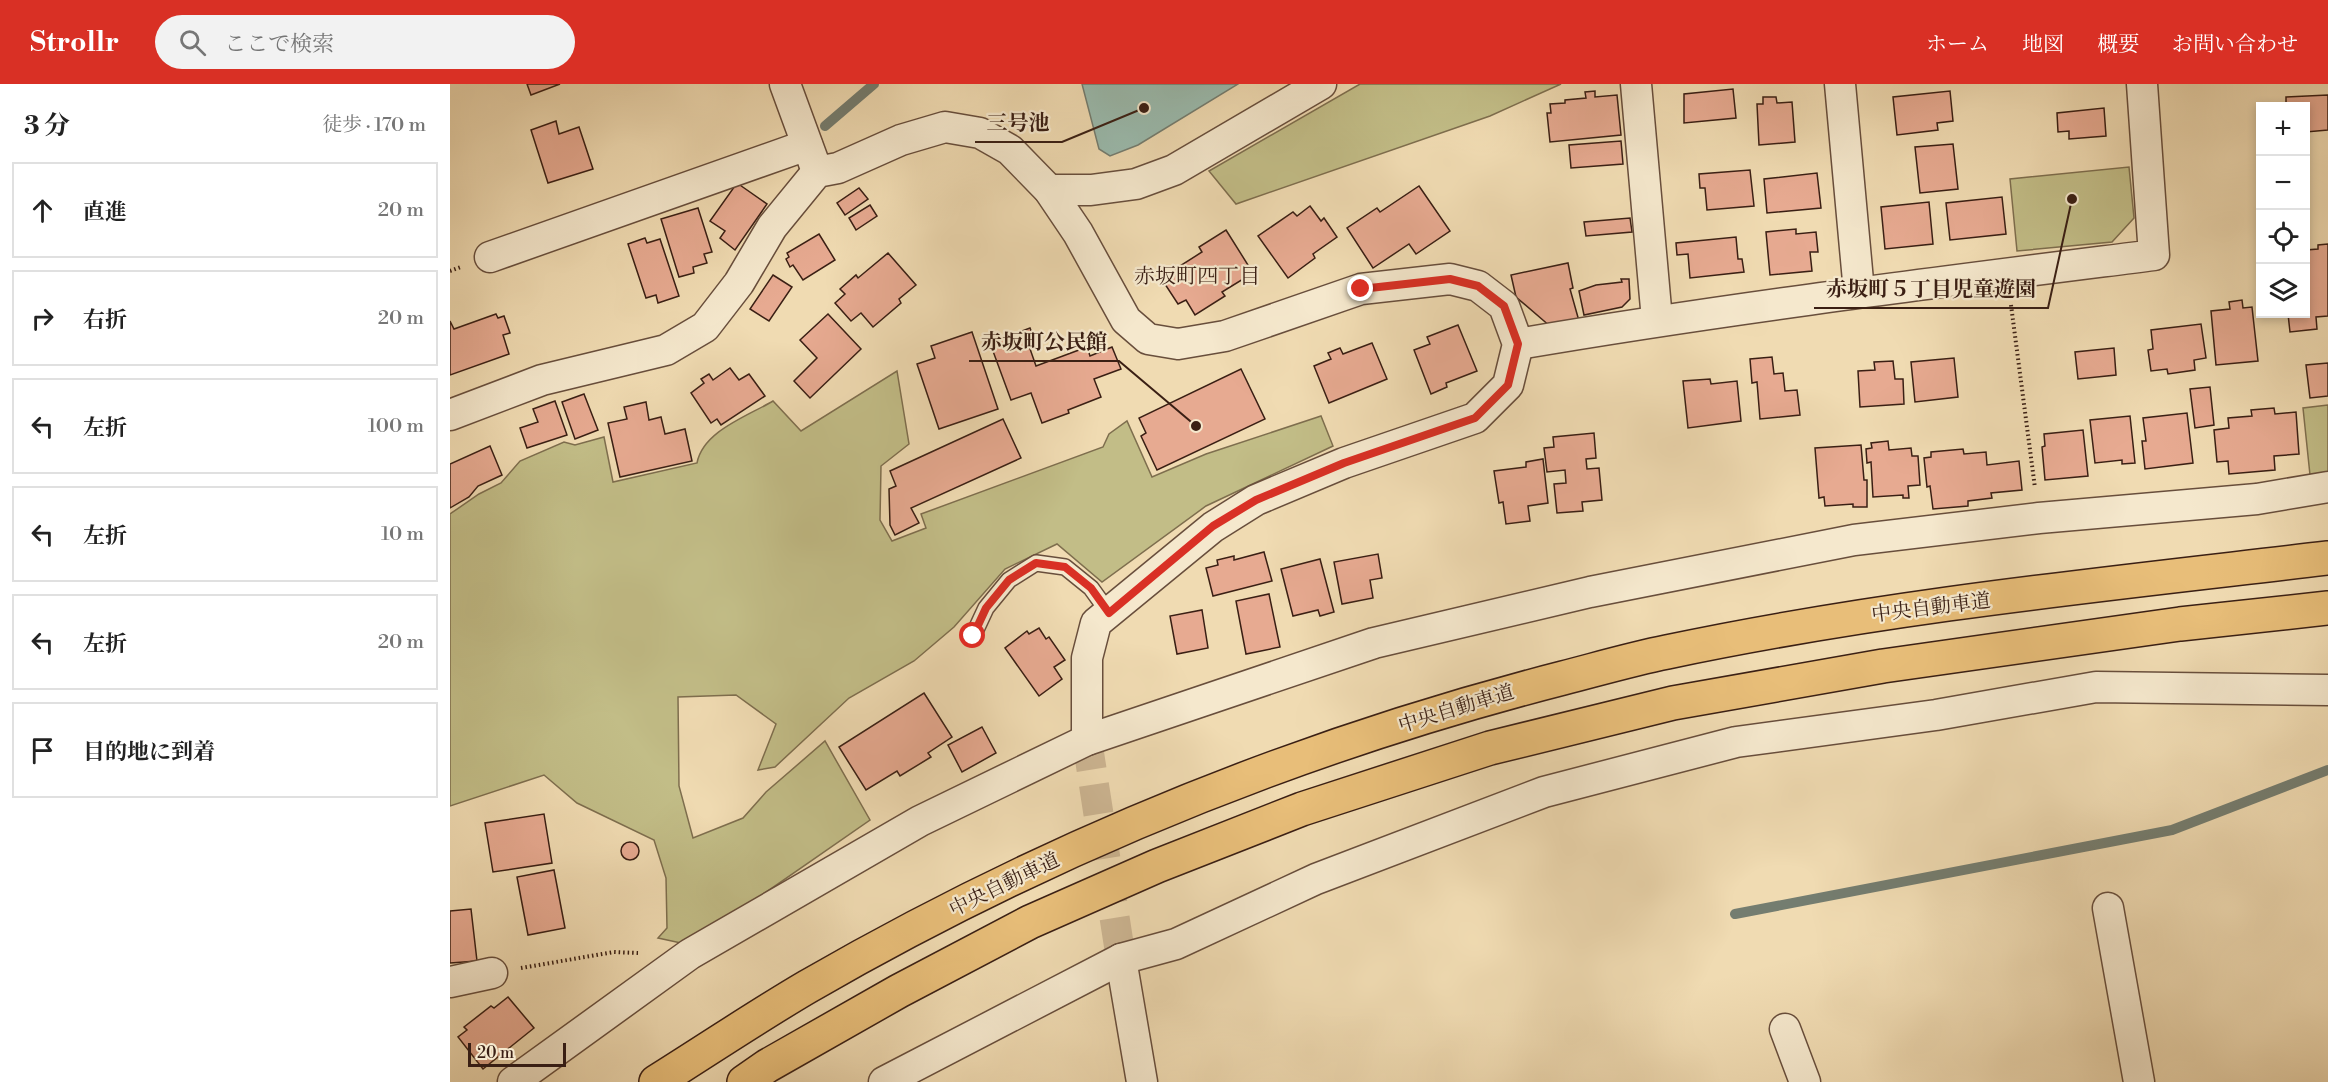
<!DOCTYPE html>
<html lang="ja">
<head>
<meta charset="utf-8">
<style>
  :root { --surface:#fff; --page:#f2f2f2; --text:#222; --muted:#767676; --line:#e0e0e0; --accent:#d93025 }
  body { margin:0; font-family:"Libre Bodoni","Noto Serif JP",serif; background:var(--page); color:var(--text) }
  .controls { position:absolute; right:18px; top:18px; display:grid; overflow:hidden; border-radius:0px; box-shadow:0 3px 9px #0003 }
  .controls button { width:54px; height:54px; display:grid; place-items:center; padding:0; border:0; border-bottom:2px solid var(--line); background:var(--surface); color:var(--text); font:30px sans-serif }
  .scale { position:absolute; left:18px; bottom:15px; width:98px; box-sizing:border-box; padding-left:6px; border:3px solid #3a1f14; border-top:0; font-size:16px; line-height:21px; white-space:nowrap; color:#3a1f14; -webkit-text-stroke:4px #f5e8cd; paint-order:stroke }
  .stop { position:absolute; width:18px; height:18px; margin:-14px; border:4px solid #d93025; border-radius:50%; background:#fff }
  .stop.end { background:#d93025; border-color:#fff; box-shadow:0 2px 6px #0008 }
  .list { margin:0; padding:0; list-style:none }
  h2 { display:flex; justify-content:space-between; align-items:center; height:78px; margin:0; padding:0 24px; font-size:26px }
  h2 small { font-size:20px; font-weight:400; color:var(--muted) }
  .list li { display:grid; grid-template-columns:39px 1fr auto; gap:18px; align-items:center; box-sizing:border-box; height:96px; margin:0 12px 12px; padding:0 12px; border:2px solid var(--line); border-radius:0px }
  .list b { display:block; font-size:22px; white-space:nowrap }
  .list em { font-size:20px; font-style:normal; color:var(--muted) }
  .icon { flex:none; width:33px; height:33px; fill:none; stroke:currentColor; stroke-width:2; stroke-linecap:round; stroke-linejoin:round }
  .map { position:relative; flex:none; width:1878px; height:998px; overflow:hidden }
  header { display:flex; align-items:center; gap:36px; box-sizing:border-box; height:84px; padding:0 30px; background:var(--accent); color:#fff }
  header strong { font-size:28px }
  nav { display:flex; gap:33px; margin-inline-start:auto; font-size:21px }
  .search { width:420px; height:54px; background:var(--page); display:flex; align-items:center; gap:15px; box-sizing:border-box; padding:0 21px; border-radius:33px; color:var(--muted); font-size:22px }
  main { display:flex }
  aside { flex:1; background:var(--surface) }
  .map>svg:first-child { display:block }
  .green { fill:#c2bd87; stroke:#7e6e4e; stroke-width:1.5 }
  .water { fill:#9abbae; stroke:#747d70; stroke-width:1.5 }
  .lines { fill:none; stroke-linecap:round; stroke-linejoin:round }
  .stream { stroke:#747d70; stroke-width:10 }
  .building { fill:#e7aa91; stroke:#3a1f14; stroke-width:1.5 }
  .minor-tunnel { stroke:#ccb592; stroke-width:30; stroke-dasharray:30 15; stroke-linecap:butt }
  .service-casing { stroke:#684e3c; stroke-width:18 }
  .minor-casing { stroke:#684e3c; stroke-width:33 }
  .motorway-casing { stroke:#3a1f14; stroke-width:36 }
  .path { stroke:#3a1f14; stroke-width:4; stroke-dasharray:1.5 3; stroke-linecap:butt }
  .service { stroke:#f5e8cd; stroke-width:15 }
  .minor { stroke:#f5e8cd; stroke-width:30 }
  .motorway { stroke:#e8be79; stroke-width:33 }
  .route { stroke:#d93025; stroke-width:8 }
  .labels { text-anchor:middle; stroke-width:4.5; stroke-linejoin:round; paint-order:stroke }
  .street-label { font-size:20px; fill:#3a1f14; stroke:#f5e8cd }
  .neighbourhood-label { font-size:21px; fill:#3a1f14; stroke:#f5e8cd }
  .leader { fill:none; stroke:#3a1f14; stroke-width:2 }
  .callout-dot { fill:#3a1f14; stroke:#f5e8cd; stroke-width:2 }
  .callout-label { font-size:21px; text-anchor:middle; font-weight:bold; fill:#3a1f14; stroke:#f5e8cd; stroke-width:4.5; stroke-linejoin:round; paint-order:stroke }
</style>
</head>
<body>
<header>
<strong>Strollr</strong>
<div class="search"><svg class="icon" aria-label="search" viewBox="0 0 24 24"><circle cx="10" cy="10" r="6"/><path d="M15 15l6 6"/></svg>ここで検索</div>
<nav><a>ホーム</a><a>地図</a><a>概要</a><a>お問い合わせ</a></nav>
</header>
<main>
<aside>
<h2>3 分<small>徒歩 · 170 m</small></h2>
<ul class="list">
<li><svg class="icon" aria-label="ahead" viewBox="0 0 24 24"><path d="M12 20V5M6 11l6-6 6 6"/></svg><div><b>直進</b></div><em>20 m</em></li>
<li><svg class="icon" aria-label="right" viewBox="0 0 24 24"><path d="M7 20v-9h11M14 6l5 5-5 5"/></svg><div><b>右折</b></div><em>20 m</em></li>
<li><svg class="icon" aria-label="left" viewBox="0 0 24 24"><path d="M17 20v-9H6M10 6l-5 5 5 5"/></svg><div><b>左折</b></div><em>100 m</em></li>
<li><svg class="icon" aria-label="left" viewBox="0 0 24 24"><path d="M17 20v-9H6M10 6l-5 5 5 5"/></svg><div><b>左折</b></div><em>10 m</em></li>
<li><svg class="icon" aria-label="left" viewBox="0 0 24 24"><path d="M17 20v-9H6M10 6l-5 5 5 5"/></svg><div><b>左折</b></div><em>20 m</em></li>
<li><svg class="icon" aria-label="arrive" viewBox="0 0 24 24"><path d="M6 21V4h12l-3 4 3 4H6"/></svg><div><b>目的地に到着</b></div></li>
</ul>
</aside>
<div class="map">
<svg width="1878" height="998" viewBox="0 0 1878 998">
  <rect width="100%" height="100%" fill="#f0dbb2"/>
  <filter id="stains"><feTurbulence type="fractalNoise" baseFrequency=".00333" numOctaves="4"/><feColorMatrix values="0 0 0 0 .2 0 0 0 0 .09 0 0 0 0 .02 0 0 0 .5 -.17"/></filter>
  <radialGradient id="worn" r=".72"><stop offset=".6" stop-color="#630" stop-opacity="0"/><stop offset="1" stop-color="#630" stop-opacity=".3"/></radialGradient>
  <!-- green -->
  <g class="green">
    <polygon points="910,0 1111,0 1040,32 786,120 759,87"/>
    <polygon points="1679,83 1684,134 1662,158 1567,167 1560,95"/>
    <path d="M447 287 459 360 431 382 430 436 442 457 476 444 471 430 653 363 659 350 677 337 702 393 756 370 871 332 883 362 756 422 652 498 607 460 555 485 504 543 464 577 399 614 325 683 308 686 326 640 286 611 228 613 229 702 243 754 293 734 316 708 375 657 420 736 240 861 208 854 217 844 216 794 204 756 127 719 94 691 0 722V430L29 410 51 399 70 377 114 358 125 361 154 353 163 398 247 379C253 347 298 332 323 317L351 347Z"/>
    <polygon points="1878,321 1878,388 1860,391 1853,324"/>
  </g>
  <!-- water -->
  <polygon class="water" points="632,0 788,0 688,61 660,72 649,65"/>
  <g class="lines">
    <!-- stream -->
    <g class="stream">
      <polyline points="375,42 424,0"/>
      <polyline points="1285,830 1722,746 1878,686"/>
    </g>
  </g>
  <!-- building -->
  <g class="building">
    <polygon points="77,0 110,0 81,11"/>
    <polygon points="1283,5 1286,34 1234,39 1234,10"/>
    <polygon points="1145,7 1145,13 1167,11 1171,51 1100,58 1097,29 1101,29 1100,20 1115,19 1115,16 1136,14 1135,8"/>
    <polygon points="1500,7 1503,37 1487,39 1488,46 1447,51 1443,13"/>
    <polygon points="1878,11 1878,46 1856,48 1856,22 1836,22 1836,13"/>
    <polygon points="1313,13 1326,13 1327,19 1342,18 1345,58 1309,61 1307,20 1313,20"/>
    <polygon points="1654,24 1656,52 1619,55 1619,47 1608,48 1607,29"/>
    <polygon points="106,37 109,50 129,43 143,85 98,99 81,46"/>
    <polygon points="1171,57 1173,80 1121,84 1119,61"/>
    <polygon points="1503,60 1508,105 1470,109 1465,63"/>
    <polygon points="1300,86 1304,122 1257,126 1255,104 1250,104 1249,90"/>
    <polygon points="1367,89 1371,124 1317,129 1314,95"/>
    <polygon points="287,99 317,120 285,166 270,154 275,147 260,137"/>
    <polygon points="969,102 1000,147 966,170 959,160 923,184 897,144 927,124 930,128"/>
    <polygon points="409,104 418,115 395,131 387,119"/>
    <polygon points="1552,113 1556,150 1500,156 1496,119"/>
    <polygon points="1479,118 1483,160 1435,165 1431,123"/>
    <polygon points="420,121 427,132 406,146 399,134"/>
    <polygon points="860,122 871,137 874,134 887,153 863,170 865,174 838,194 808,152 843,128 847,132"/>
    <polygon points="248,124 262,168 254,170 257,179 243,183 244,189 229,193 211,135"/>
    <polygon points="1180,134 1182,148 1136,152 1134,138"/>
    <polygon points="1346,145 1346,150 1366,148 1368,168 1360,168 1362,187 1320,191 1316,148"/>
    <polygon points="776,146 803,189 772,208 775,212 745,231 736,216 728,220 711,194 752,168 749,163"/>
    <polygon points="369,150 385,176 353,196 343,181 340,183 336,175 339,173 337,169"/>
    <polygon points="1286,153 1288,175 1292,175 1294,188 1240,194 1238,170 1227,171 1226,159"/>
    <polygon points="195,154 197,159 210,155 229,212 208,219 206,211 196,214 178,160"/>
    <polygon points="1878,160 1878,232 1866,233 1867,245 1840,248 1838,230 1856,230 1856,166 1868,165 1868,161"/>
    <polygon points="438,169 466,201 449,215 451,219 423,243 411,229 401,237 385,219 395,210 390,205 406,191 408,194"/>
    <polygon points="1118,179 1123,204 1120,205 1129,237 1101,243 1066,213 1061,191"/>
    <polygon points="323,191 342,203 319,237 300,225"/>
    <polygon points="1171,195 1179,195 1180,215 1172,223 1134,231 1129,207 1146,201 1172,198"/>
    <polygon points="1792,216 1793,224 1802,223 1808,277 1766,281 1761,227 1780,225 1779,218"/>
    <polygon points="46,230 48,234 54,232 60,249 53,251 59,270 0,291 0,237 4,245"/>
    <polygon points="378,230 411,265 360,314 344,297 367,274 350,256"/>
    <polygon points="1751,240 1756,274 1744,276 1745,286 1718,290 1717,285 1701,287 1698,266 1703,265 1701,246"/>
    <polygon points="1008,241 1027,287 996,299 997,303 981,310 964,266 980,260 977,253"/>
    <polygon points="580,244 586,259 579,262 586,282 637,263 640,272 662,263 671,285 644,295 651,313 618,326 619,329 592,339 581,309 561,316 540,259"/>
    <polygon points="522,248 548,325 489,345 467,280 485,274 481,262"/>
    <polygon points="922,259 937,295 879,319 864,282 881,275 878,269 890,264 893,270"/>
    <polygon points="1664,264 1666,291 1628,295 1625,268"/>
    <polygon points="1322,273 1324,290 1333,289 1335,307 1347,306 1350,331 1310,335 1307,298 1302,299 1300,275"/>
    <polygon points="1504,274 1508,313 1465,318 1461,278"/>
    <polygon points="1443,277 1445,295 1453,295 1454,320 1410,323 1408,287 1425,286 1424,278"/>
    <polygon points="1878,279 1878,312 1860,314 1856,281"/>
    <polygon points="280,284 289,296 299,290 315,312 271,341 267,335 261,339 241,309 254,299 251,295 259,290 263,296"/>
    <polygon points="791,285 815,335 707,386 691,352 696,349 689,334"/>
    <polygon points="1260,295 1261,300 1287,297 1291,337 1238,344 1233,297"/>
    <polygon points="1760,303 1764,341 1745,344 1740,305"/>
    <polygon points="134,310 148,346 125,355 112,318"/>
    <polygon points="105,317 117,351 77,364 70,344 88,338 83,325"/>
    <polygon points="196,318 199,336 211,333 215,350 235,345 242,377 170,393 158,339 177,335 174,323"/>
    <polygon points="1824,324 1825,330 1846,328 1849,370 1824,372 1825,386 1779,390 1778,377 1767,378 1764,346 1779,344 1778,334 1802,332 1801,326"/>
    <polygon points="1737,329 1743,379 1695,385 1692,357 1696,357 1693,334"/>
    <polygon points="1680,332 1685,379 1672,380 1672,376 1645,379 1640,336"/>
    <polygon points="553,335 571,374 461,424 469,439 445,451 440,441 439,405 446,402 440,387"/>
    <polygon points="1633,346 1638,392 1595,396 1592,363 1595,362 1594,350"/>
    <polygon points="1144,349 1146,374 1136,375 1137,385 1149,384 1152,416 1132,418 1133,427 1107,429 1104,400 1116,399 1115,386 1097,388 1094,364 1104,363 1103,353"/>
    <polygon points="1438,357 1439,366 1461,364 1462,372 1468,372 1470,401 1458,402 1459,414 1453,414 1453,411 1423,413 1421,378 1417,379 1416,365 1422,364 1421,359"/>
    <polygon points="1411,361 1414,396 1417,396 1417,423 1403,423 1403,420 1375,422 1374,413 1369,414 1365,364"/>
    <polygon points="40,362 52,391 28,402 19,413 0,424 0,380"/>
    <polygon points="1513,365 1514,370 1536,368 1537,381 1569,377 1572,406 1541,409 1542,414 1518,417 1518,422 1483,425 1480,402 1477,403 1474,374 1481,373 1481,368"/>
    <polygon points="1093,375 1098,419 1078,422 1080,437 1056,440 1053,418 1049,419 1044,387 1076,383 1076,378"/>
    <polygon points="814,468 822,497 763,512 756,484 768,481 767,476 784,472 784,476"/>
    <polygon points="928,470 932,494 920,496 923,514 892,520 884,478"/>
    <polygon points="870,475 884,528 870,532 868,526 843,532 831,485"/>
    <polygon points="819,510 830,563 796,570 786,517"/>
    <polygon points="752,526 758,564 727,570 720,532"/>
    <polygon points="589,544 596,555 599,553 615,576 604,583 612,595 589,612 555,564 577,547 579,550"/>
    <polygon points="474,609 502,653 478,669 481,673 450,692 447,687 416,706 389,663"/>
    <polygon points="532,643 546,669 512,688 498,661"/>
    <polygon points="94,730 102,779 43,788 35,739"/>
    <circle cx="180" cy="767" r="9"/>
    <polygon points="104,786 115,844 78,851 67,793"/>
    <polygon points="21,825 27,877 0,879 0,827"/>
    <polygon points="58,913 84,944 33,985 8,953 17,946 14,943 41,922 44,924"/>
  </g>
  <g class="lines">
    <!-- minor-tunnel -->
    <polyline class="minor-tunnel" points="637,656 671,875"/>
    <!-- service casing -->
    <g class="service-casing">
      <polyline id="service" points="523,552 536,524 559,496 586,479 615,483 641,504 659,529"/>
    </g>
    <!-- minor casing -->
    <g class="minor-casing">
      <g id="minor">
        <polyline points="335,0 364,79"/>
        <polyline points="1186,0 1207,236"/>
        <polyline points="1390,0 1409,208"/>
        <polyline points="599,106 641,106 686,100 724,86 871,0"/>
        <polyline points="40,173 357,61"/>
        <path d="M1068 260C1279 224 1491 198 1704 171L1692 0"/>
        <polyline points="0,331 92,296 216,266 255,243 289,199 322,143 367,88 388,84 451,56 495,43 530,49 560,66 599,106 628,149 676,236 698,255 728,260 775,252 911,205 1000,195 1028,202 1054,222 1068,260 1058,301 1025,334 894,379 806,416 763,443 646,539 637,574 637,656"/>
        <polyline points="1658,824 1689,998"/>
        <polyline points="671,875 692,998"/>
        <polyline points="0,898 42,889"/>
        <polyline points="1335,945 1355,998"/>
        <polyline points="63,998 240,870 470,737 637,656 924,559 1140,508 1404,456 1589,434 1807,415 1878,403"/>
        <polyline points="434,998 671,875 726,860 866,795 1094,708 1286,658 1486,631 1646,603 1878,606"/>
      </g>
    </g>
    <!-- motorway casing -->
    <g class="motorway-casing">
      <g id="motorway">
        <path d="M206 998C257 966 306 933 357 903 594 766 848 662 1113 594 1148 585 1182 575 1217 568 1435 522 1657 500 1878 474"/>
        <polyline points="294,998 317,982 449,907 580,838 707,782 852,725 1040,664 1223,619 1433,582 1730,540 1878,524"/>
      </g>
    </g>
    <!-- path -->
    <g class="path">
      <polyline points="0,187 11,183"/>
      <polyline points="1561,221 1585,404"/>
      <polyline points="71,884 164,868 188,869"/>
    </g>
    <!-- service -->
    <use href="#service" class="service"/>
    <!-- minor -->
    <use href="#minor" class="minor"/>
    <!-- motorway -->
    <use href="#motorway" class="motorway"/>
  </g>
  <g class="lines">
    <!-- route -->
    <polyline class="route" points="523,552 536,524 559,496 586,479 615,483 641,504 659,529 763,442 806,416 894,379 1025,334 1058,301 1068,260 1054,222 1028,202 1000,195 911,205"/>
  </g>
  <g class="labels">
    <!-- street labels -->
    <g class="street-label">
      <text transform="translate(1481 523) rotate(-7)" y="7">中央自動車道</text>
      <text transform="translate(1006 624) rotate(-17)" y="7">中央自動車道</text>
      <text transform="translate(554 800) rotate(-26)" y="7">中央自動車道</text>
    </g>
    <!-- neighbourhood labels -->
    <g class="neighbourhood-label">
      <text x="747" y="199">赤坂町四丁目</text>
    </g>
  </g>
  <!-- callouts -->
  <path class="leader" d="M694 24L612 58H525M1622 115L1598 224H1364M746 342L669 277H519"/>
  <g class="callout-dot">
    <circle cx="694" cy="24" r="6"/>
    <circle cx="1622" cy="115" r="6"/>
    <circle cx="746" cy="342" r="6"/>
  </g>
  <g class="callout-label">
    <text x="568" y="46">三号池</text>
    <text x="1481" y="212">赤坂町５丁目児童遊園</text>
    <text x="594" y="265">赤坂町公民館</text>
  </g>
  <rect width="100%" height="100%" filter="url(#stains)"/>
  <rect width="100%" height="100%" fill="url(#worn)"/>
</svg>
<div class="controls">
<button>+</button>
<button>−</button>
<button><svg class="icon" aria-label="locate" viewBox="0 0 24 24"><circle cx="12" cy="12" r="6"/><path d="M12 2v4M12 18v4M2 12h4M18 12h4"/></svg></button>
<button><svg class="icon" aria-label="layers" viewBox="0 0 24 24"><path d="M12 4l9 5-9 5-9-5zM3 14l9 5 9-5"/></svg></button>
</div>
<div class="scale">20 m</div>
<div class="stop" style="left:523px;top:552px"></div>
<div class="stop end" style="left:911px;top:205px"></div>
</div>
</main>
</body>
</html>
